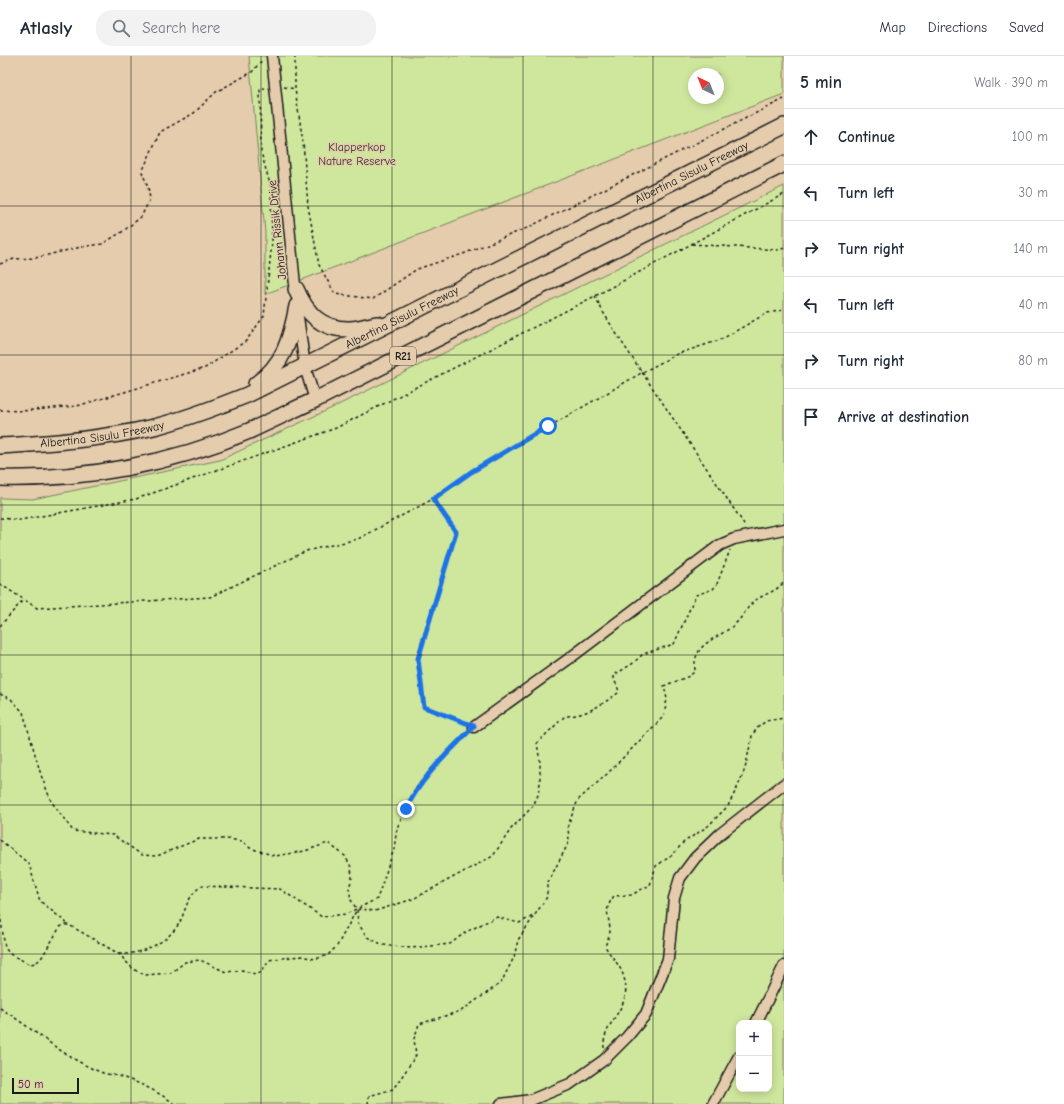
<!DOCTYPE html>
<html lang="en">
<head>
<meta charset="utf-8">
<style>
  :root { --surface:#fff; --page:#f2f2f3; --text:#1f2937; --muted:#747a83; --line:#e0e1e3 }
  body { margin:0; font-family:"Comic Neue",sans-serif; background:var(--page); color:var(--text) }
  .controls { position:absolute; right:12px; bottom:12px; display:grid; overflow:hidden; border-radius:8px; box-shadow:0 2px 10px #0003 }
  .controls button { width:36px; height:36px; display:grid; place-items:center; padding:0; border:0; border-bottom:1px solid var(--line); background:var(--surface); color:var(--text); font:20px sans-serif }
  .compass { position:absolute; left:688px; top:12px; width:36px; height:36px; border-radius:50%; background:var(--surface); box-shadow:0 2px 10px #0003; rotate:317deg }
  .scale { position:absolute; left:12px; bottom:10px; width:67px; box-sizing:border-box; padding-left:4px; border:2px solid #1c1c1c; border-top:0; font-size:11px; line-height:14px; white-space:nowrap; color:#1c1c1c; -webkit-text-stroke:3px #e5ccad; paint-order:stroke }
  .stop { position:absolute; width:12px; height:12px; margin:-9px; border:3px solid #1a73e8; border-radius:50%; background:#fff }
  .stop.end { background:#1a73e8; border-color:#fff; box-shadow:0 1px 4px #0008 }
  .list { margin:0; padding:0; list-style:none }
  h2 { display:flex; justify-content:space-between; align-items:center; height:52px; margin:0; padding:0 16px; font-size:17px }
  h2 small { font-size:13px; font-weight:400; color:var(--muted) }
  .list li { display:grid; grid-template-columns:26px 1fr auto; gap:12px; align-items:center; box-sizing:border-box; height:56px; padding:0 16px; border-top:1px solid var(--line) }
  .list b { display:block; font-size:15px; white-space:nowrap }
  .list em { font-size:13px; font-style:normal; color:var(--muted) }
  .icon { flex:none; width:22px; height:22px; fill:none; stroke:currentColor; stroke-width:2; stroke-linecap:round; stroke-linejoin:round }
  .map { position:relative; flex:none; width:784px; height:1048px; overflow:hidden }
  header { display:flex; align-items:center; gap:24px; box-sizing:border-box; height:56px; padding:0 20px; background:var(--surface); border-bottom:1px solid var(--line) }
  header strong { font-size:19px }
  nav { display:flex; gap:22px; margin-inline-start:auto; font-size:14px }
  .search { width:280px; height:36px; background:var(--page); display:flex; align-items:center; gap:10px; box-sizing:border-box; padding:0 14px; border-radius:16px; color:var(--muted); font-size:15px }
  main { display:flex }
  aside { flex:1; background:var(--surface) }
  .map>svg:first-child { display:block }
  .green { fill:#cfe79d; stroke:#76825c; fill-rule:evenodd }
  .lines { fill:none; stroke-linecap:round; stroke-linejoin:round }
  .minor-casing { stroke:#1c1c1c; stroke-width:13 }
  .highway-casing { stroke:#1c1c1c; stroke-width:18 }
  .path { stroke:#1c1c1c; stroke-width:1.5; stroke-dasharray:3 3; stroke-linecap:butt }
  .minor { stroke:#e5ccad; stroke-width:10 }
  .highway { stroke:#e5ccad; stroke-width:15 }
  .route { stroke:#1a73e8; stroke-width:5 }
  .grid { fill:none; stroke:#1c1c1c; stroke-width:1; stroke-opacity:0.55 }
  .labels { text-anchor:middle; stroke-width:3; stroke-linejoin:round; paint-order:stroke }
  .shield { fill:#e5ccad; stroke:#585148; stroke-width:1 }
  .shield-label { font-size:11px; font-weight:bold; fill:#1c1c1c }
  .park-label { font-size:12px; fill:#373a2f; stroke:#e5ccad }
  .street-label { font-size:12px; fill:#1c1c1c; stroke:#e5ccad }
</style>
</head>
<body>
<header>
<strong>Atlasly</strong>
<div class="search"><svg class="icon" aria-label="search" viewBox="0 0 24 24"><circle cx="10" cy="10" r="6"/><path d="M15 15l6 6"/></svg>Search here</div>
<nav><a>Map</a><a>Directions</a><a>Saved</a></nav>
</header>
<main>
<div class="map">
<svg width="784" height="1048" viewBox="0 0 784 1048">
  <rect width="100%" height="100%" fill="#e5ccad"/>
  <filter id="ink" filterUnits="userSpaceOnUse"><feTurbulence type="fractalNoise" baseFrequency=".025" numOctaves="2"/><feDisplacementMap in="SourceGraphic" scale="8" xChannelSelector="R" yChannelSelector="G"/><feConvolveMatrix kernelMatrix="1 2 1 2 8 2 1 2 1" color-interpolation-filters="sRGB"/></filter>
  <g filter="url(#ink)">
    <!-- green -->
    <g class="green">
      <path d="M249 0H784V38L265 238V176ZM694 18H718V42H694Z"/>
      <path d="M784 130V1048H0V442L33 443 220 404 332 352ZM739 967H769V1033H739Z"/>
    </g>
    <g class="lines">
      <!-- minor casing -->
      <g class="minor-casing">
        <g id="minor">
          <polyline points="272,0 296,239"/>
          <polyline points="298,261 305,311 315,344"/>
          <polyline points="474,671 570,602 720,489 734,483 784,473"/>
          <polyline points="756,967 784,910"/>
          <polyline points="501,1048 531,1044 570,1028 604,1004 627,981 646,958 668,903 674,842 680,822 695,802 720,778 784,728"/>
          <polyline points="713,1048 739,1000"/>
        </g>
      </g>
      <!-- highway casing -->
      <g class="highway-casing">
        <g id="highway">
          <path d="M296 233C306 257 321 274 350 273 359 273 368 269 378 268"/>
          <path d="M256 328C284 309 291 282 297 250"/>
          <path id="s1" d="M0 390C52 387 103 383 154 371 186 363 217 351 247 339L784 70"/>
          <path d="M0 422C84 424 171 408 249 375 271 365 293 354 315 344L784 108"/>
        </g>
      </g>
      <!-- path -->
      <g class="path">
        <polyline points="295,0 295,33 303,86 308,150 319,209 335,238 373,243 417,213 463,198 527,172 784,43"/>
        <polyline points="284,31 295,33"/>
        <polyline points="692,188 779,194 784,192"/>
        <polyline points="0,208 14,203 35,202 81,191 102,188 122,176 141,161 150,143 148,131 142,116 160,76 194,57 216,36 252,16 263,3"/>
        <polyline points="595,240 603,256 621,285 746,471"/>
        <polyline points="0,354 22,355 77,350 121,337 205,312 246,285 264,260 272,186 271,132 261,96 260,33 265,32"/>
        <polyline points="433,444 456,476 417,603 424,651 466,667"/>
        <polyline points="0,462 20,464 136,443 336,372 595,240 784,138"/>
        <polyline points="0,528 37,552 210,541 306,495 358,483 433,443 471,416 643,316 677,298 720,284 767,257 784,254"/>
        <polyline points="0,570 24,543"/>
        <polyline points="0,638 11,643 23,656 41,719 51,745 73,775 113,779 142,799 157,800 199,783 227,783 242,785 250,792 275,800 305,795 328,787 345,800 351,811 352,822 349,832 351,844 357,854 358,867 367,881 383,889 411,892 450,888 466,876 496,861 519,867 535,859"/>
        <polyline points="0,784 29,808 40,845 69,869"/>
        <path d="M0 858 5 892 10 898 29 908 36 907 42 901 60 871 64 869H69L119 898 133 913 145 919 171 917 185 906 200 904 226 916 242 914 255 918 260 917 270 904 274 903 301 900 315 903 328 899 337 890 356 855 360 853 375 855 413 843 493 800 511 773 533 750 538 739 540 727V706L537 687 565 660C586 660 601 649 618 637L619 635 614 623V619L632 608 643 598 674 588 696 539 713 533 717 528 730 494"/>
        <path d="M119 898C139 899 164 888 176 872 187 857 183 845 201 830L280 833 322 861 346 858 377 843 394 793 397 772 415 734 433 712 468 677"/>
        <path d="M0 952C34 973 65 1003 103 1017 109 1019 115 1019 121 1021 141 1027 158 1036 175 1048"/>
        <path d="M604 992C602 963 637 952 622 916 618 907 610 899 605 890 607 885 610 879 610 874 609 858 603 855 614 840L631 839 650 829 656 810 671 800 684 786 708 770 728 750 738 730 745 713 752 680 757 672 766 665 784 662"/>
        <path d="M368 1048 369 1040 393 1033 405 1016 416 999 414 983 419 968 461 955 501 927 514 901 518 884 547 841V828L569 786 568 769 578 744 607 718 664 660 667 643 664 630C674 625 688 623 695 615 692 585 719 584 736 567 743 561 747 550 756 544 766 537 776 536 784 526"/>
      </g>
      <!-- minor -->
      <use href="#minor" class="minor"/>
      <!-- highway -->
      <use href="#highway" class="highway"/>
    </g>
  </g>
  <g class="lines" filter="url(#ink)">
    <!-- route -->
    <path class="route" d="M406 753C422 720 449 696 474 670L424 651 418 603 456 476 433 443 471 416 548 370"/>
  </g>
  <!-- grid -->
  <path class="grid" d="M131 0V1048M261 0V1048M392 0V1048M523 0V1048M653 0V1048M0 150H784M0 299H784M0 449H784M0 599H784M0 749H784M0 898H784"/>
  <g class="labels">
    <!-- shield labels -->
    <rect class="shield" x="390" y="291" width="26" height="18" rx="3"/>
    <g class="shield-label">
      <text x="403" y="304">R21</text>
    </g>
    <!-- park labels -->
    <g class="park-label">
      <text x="357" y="95">Klapperkop<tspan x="357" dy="14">Nature Reserve</tspan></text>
    </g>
    <!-- street labels -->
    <g class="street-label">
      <text dy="4" stroke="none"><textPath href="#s1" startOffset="751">Albertina Sisulu Freeway</textPath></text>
      <text transform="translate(277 174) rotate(-96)" y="4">Johann Rissik Drive</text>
      <text dy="4" stroke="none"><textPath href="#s1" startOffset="427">Albertina Sisulu Freeway</textPath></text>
      <text dy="4" stroke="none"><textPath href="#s1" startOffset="103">Albertina Sisulu Freeway</textPath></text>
    </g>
  </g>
</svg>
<div class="controls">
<button>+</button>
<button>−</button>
</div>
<svg class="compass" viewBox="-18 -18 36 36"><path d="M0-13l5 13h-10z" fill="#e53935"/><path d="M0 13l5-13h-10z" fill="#747a83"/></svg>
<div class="scale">50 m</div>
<div class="stop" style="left:548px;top:370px"></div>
<div class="stop end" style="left:406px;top:753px"></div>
</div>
<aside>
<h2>5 min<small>Walk · 390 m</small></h2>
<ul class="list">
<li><svg class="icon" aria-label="ahead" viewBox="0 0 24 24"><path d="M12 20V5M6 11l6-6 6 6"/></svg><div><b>Continue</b></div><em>100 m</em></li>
<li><svg class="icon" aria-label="left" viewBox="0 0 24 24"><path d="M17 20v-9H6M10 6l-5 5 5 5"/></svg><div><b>Turn left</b></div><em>30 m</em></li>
<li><svg class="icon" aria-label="right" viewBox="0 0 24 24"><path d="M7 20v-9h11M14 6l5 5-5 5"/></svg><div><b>Turn right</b></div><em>140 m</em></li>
<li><svg class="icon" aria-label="left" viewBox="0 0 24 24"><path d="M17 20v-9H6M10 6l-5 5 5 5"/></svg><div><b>Turn left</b></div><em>40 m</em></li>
<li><svg class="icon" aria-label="right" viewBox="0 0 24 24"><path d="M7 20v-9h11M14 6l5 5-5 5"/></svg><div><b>Turn right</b></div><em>80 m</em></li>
<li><svg class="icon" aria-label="arrive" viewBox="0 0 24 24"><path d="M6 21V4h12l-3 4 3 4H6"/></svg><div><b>Arrive at destination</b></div></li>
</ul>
</aside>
</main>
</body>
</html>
